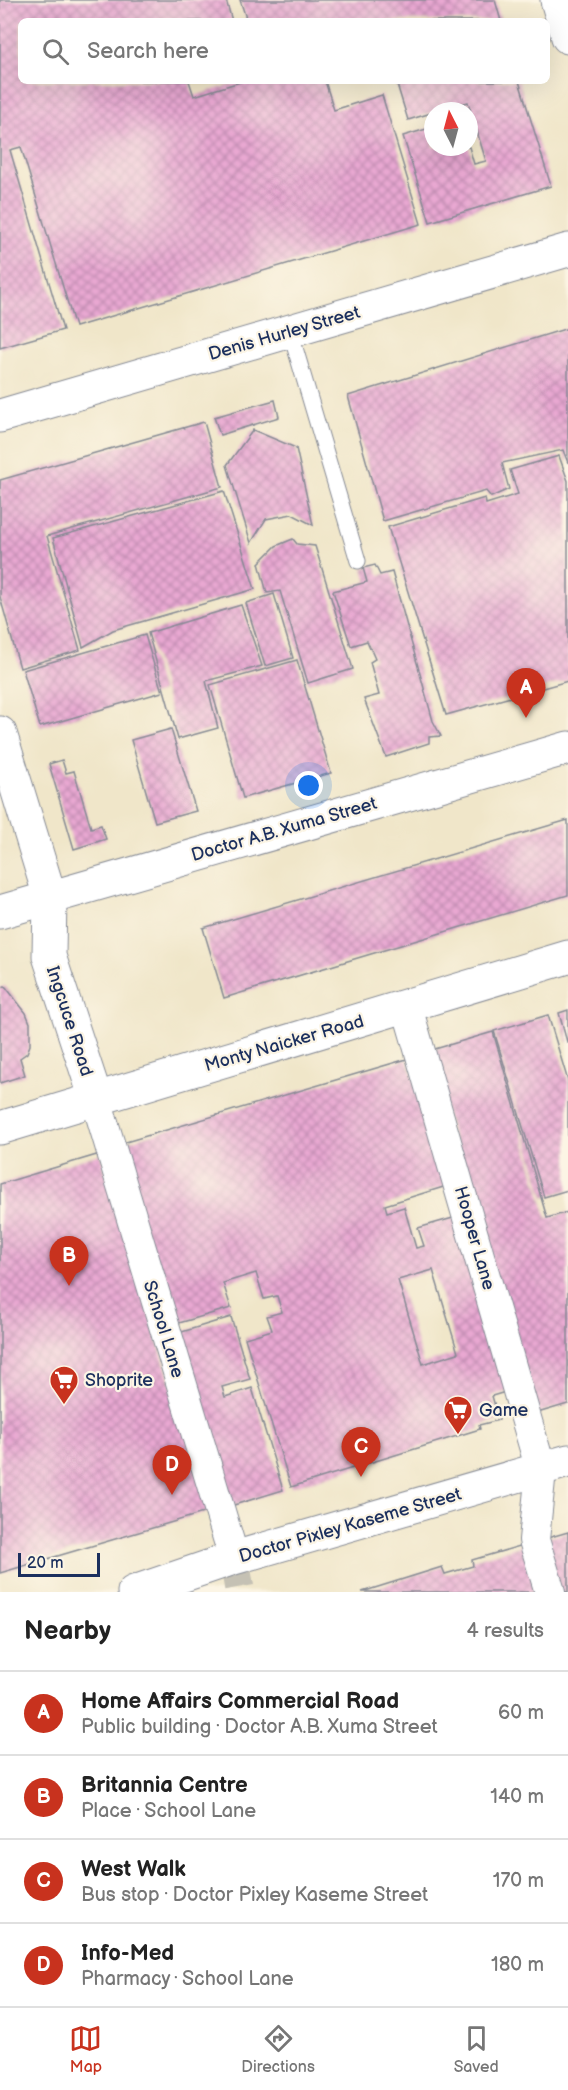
<!DOCTYPE html>
<html lang="en">
<head>
<meta charset="utf-8">
<style>
  :root { --surface:#fff; --page:#f2f2f2; --text:#222; --muted:#767676; --line:#e0e0e0; --accent:#c8321e }
  body { margin:0; font-family:"Balsamiq Sans",sans-serif; background:var(--page); color:var(--text) }
  .compass { position:absolute; left:424px; top:102px; width:54px; height:54px; border-radius:50%; background:var(--surface); box-shadow:0 6px 24px #0002; rotate:354deg }
  .scale { position:absolute; left:18px; bottom:15px; width:82px; box-sizing:border-box; padding-left:6px; border:3px solid #1b2f5e; border-top:0; font-size:16px; line-height:21px; white-space:nowrap; color:#1b2f5e; -webkit-text-stroke:4px #fcf5e5; paint-order:stroke }
  .you { position:absolute; left:309px; top:786px; width:21px; height:21px; margin:-15px; border:4px solid #fff; border-radius:50%; background:#1a73e8; box-shadow:0 0 0 9px #1a73e833 }
  .badge { display:grid; place-items:center; width:39px; height:39px; border-radius:50%; background:var(--accent); color:#fff; font-size:20px; font-weight:700 }
  .pin { position:absolute; translate:-50% -50px; filter:drop-shadow(0 2px 3px #0008) }
  .pin::after { content:''; position:absolute; top:32px; width:21px; height:18px; background:inherit; clip-path:polygon(0 0,100% 0,50% 100%) }
  .list { margin:0; padding:0; list-style:none }
  h2 { display:flex; justify-content:space-between; align-items:center; height:78px; margin:0; padding:0 24px; font-size:26px }
  h2 small { font-size:20px; font-weight:400; color:var(--muted) }
  .list li { display:grid; grid-template-columns:39px 1fr auto; gap:18px; align-items:center; box-sizing:border-box; height:84px; padding:0 24px; border-top:2px solid var(--line) }
  .list b { display:block; font-size:22px; white-space:nowrap }
  .list p { margin:0; font-size:20px; white-space:nowrap; color:var(--muted) }
  .list em { font-size:20px; font-style:normal; color:var(--muted) }
  .icon { flex:none; width:33px; height:33px; fill:none; stroke:currentColor; stroke-width:2; stroke-linecap:round; stroke-linejoin:round }
  .map { position:relative; flex:none; width:568px; height:1592px; overflow:hidden }
  .search { position:absolute; background:var(--surface); box-shadow:0 6px 24px #0002; left:18px; right:18px; top:18px; height:66px; display:flex; align-items:center; gap:15px; box-sizing:border-box; padding:0 21px; border-radius:9px; color:var(--muted); font-size:22px }
  .sheet { height:414px; background:var(--surface) }
  nav { display:flex; justify-content:space-around; align-items:center; box-sizing:border-box; height:84px; border-top:2px solid var(--line); background:var(--surface); font-size:16px; color:var(--muted) }
  nav a { display:grid; justify-items:center; gap:3px }
  nav .on { color:var(--accent) }
  .map>svg:first-child { display:block }
  .building { fill:url(#building-cross-hatch); fill-rule:evenodd }
  .lines { fill:none; stroke-linecap:round; stroke-linejoin:round }
  .street-tunnel { stroke:#c5c1b4; stroke-width:30; stroke-dasharray:30 15; stroke-linecap:butt }
  .lane-casing { stroke:#868a94; stroke-width:17 }
  .street-casing { stroke:#868a94; stroke-width:32 }
  .secondary-casing { stroke:#868a94; stroke-width:35 }
  .primary-casing { stroke:#868a94; stroke-width:35 }
  .lane { stroke:#fff; stroke-width:15 }
  .street { stroke:#fff; stroke-width:30 }
  .secondary { stroke:#fff; stroke-width:33 }
  .primary { stroke:#fff; stroke-width:33 }
  .labels { text-anchor:middle; stroke-width:4.5; stroke-linejoin:round; paint-order:stroke }
  .street-label { font-size:18px; fill:#1b2f5e; stroke:#fcf5e5 }
  .poi-label { font-size:18px; fill:#1b2f5e; stroke:#fcf5e5; text-anchor:start }
</style>
</head>
<body>
<div class="map">
<svg width="568" height="1592" viewBox="0 0 568 1592">
  <defs>
    <pattern id="building-cross-hatch" width="8" height="8" patternUnits="userSpaceOnUse" patternTransform="scale(1.5)"><rect width="8" height="8" fill="#e9a8d2"/><path d="M0 0l8 8M0 8l8-8" fill="none" stroke="#bc89ae"/></pattern>
  </defs>
  <rect width="100%" height="100%" fill="#fcf5e5"/>
  <filter id="ink" filterUnits="userSpaceOnUse"><feTurbulence type="fractalNoise" baseFrequency=".0167" numOctaves="2"/><feDisplacementMap in="SourceGraphic" scale="12" xChannelSelector="R" yChannelSelector="G"/><feConvolveMatrix kernelMatrix="1 2 1 2 8 2 1 2 1" color-interpolation-filters="sRGB"/></filter>
  <filter id="wash" filterUnits="userSpaceOnUse"><feTurbulence type="fractalNoise" baseFrequency=".008" numOctaves="4" result="noise"/><feDisplacementMap in="SourceGraphic" scale="24" xChannelSelector="R" yChannelSelector="G"/><feGaussianBlur stdDeviation="1.35" result="paint"/><feColorMatrix in="noise" values="0 0 0 0 0 0 0 0 0 0 0 0 0 0 0 0 0 1.4 0 .05"/><feComposite in="paint" operator="in"/></filter>
  <g filter="url(#wash)">
    <rect width="100%" height="100%" fill="#f0e6c9"/>
    <g id="blocks">
      <!-- building -->
      <g class="building">
        <polygon points="0,0 226,0 232,21 21,21 21,81 189,81 194,96 243,81 325,81 334,110 382,95 421,224 75,327 21,147 10,150 63,330 0,348"/>
        <polygon points="240,0 495,0 501,21 247,21"/>
        <polygon points="396,81 519,81 551,186 430,222 403,136 433,127 433,147 469,147 474,164 486,161 468,102 408,120"/>
        <polygon points="568,328 568,463 563,450 502,463 509,489 491,497 486,491 383,521 348,396"/>
        <polygon points="275,400 279,417 220,435 214,417"/>
        <polygon points="204,422 222,487 47,536 80,650 20,668 0,597 0,480"/>
        <polygon points="253,430 296,448 313,525 292,514 266,519 251,543 227,465"/>
        <polygon points="559,456 568,481 568,681 446,715 388,527 485,498 486,504 518,494 510,470"/>
        <polygon points="224,491 255,589 113,630 83,647 53,538"/>
        <polygon points="293,539 297,544 315,546 353,669 308,683 280,591 267,593 259,563 276,546"/>
        <polygon points="375,565 380,575 392,572 433,721 441,736 429,737 429,743 386,757 364,699 379,695 370,662 375,659 367,641 351,646 333,591 367,582 363,568"/>
        <polygon points="274,594 293,658 265,666 246,603"/>
        <polygon points="241,605 262,666 206,681 218,728 178,739 148,633"/>
        <polygon points="145,635 162,692 40,727 23,670"/>
        <polygon points="297,660 331,773 243,798 210,685"/>
        <polygon points="171,729 196,811 155,822 131,740"/>
        <polygon points="62,760 66,773 74,771 91,828 101,825 106,839 74,849 49,764"/>
        <polygon points="568,820 568,895 224,998 203,928"/>
        <polygon points="5,986 26,1013 30,1023 30,1045 27,1053 20,1058 25,1075 0,1083 0,988"/>
        <polygon points="568,1010 568,1042 567,1042 559,1013"/>
        <polygon points="548,1015 568,1081 568,1190 544,1197 494,1031"/>
        <polygon points="493,1032 547,1218 568,1212 568,1404 534,1414 428,1051"/>
        <path d="M407 1059 450 1185 385 1205 387 1212 404 1207 416 1248 424 1246 418 1228 460 1216 512 1390 492 1396 499 1420 479 1425 480 1429 291 1487 245 1338 272 1330 267 1316 282 1312 277 1296 264 1299 256 1273 223 1283 231 1308 172 1325 119 1144ZM433 1270 458 1353 423 1364 398 1280Z"/>
        <polygon points="100,1154 210,1511 0,1573 0,1184"/>
        <polygon points="231,1317 250,1379 222,1387 225,1397 252,1388 283,1490 224,1508 172,1335"/>
        <polygon points="568,1532 568,1592 362,1592 442,1567 445,1574 473,1566 472,1560"/>
      </g>
    </g>
  </g>
  <g filter="url(#ink)">
    <use href="#blocks" fill-opacity="0" stroke="#868a94" stroke-width="1.5"/>
    <g class="lines">
      <!-- street-tunnel -->
      <polyline class="street-tunnel" points="234,1558 240,1592"/>
      <!-- lane casing -->
      <g class="lane-casing">
        <polyline id="lane" points="290,331 358,561"/>
      </g>
      <!-- street casing -->
      <g class="street-casing">
        <g id="street">
          <polyline points="407,1007 541,1470 534,1540 550,1592"/>
          <polyline points="96,1099 234,1558"/>
        </g>
      </g>
      <!-- secondary casing -->
      <g class="secondary-casing">
        <g id="secondary">
          <polyline points="557,0 568,37"/>
          <polyline points="0,416 568,250"/>
          <polyline points="0,733 50,897 49,956 96,1099"/>
          <polyline points="134,1592 234,1558 568,1461"/>
        </g>
      </g>
      <!-- primary casing -->
      <g class="primary-casing">
        <g id="primary">
          <polyline points="0,912 568,748"/>
          <polyline points="0,1128 568,957"/>
        </g>
      </g>
      <!-- lane -->
      <use href="#lane" class="lane"/>
      <!-- street -->
      <use href="#street" class="street"/>
      <!-- secondary -->
      <use href="#secondary" class="secondary"/>
      <!-- primary -->
      <use href="#primary" class="primary"/>
    </g>
  </g>
  <!-- icons -->
  <defs>
    <g id="supermarket-pin" transform="scale(1.5)"><path d="M0 17L-7.5 6A9.5 9.5 0 1 1 7.5 6Z" fill="#c8321e" stroke="#fcf5e5"/><path d="M-6-5.5h2.5l.6 2H6L4.5 2H-2.5L-4.4-4H-6ZM-1.5 3.2a1.3 1.3 0 1 0 .1 0ZM3 3.2a1.3 1.3 0 1 0 .1 0Z" fill="#fff"/></g>
  </defs>
  <g fill-rule="evenodd">
    <use href="#supermarket-pin" x="64" y="1380"/>
    <use href="#supermarket-pin" x="458" y="1410"/>
  </g>
  <g class="labels">
    <!-- street labels -->
    <g class="street-label">
      <text transform="translate(284 333) rotate(-16)" y="6">Denis Hurley Street</text>
      <text transform="translate(284 829) rotate(-16)" y="6">Doctor A.B. Xuma Street</text>
      <text transform="translate(70 1021) rotate(72)" y="6">Ingcuce Road</text>
      <text transform="translate(284 1043) rotate(-16)" y="6">Monty Naicker Road</text>
      <text transform="translate(475 1238) rotate(74)" y="6">Hooper Lane</text>
      <text transform="translate(164 1329) rotate(73)" y="6">School Lane</text>
      <text transform="translate(350 1525) rotate(-16)" y="6">Doctor Pixley Kaseme Street</text>
    </g>
    <!-- poi labels -->
    <g class="poi-label">
      <text x="85" y="1386">Shoprite</text>
      <text x="479" y="1416">Game</text>
    </g>
  </g>
</svg>
<svg class="compass" viewBox="-18 -18 36 36"><path d="M0-13l5 13h-10z" fill="#e53935"/><path d="M0 13l5-13h-10z" fill="#767676"/></svg>
<div class="scale">20 m</div>
<div class="you"></div>
<div class="pin badge" style="left:526px;top:718px">A</div>
<div class="pin badge" style="left:69px;top:1286px">B</div>
<div class="pin badge" style="left:361px;top:1477px">C</div>
<div class="pin badge" style="left:172px;top:1495px">D</div>
<div class="search"><svg class="icon" aria-label="search" viewBox="0 0 24 24"><circle cx="10" cy="10" r="6"/><path d="M15 15l6 6"/></svg>Search here</div>
</div>
<section class="sheet">
<h2>Nearby<small>4 results</small></h2>
<ul class="list">
<li><span class="badge">A</span><div><b>Home Affairs Commercial Road</b><p>Public building · Doctor A.B. Xuma Street</p></div><em>60 m</em></li>
<li><span class="badge">B</span><div><b>Britannia Centre</b><p>Place · School Lane</p></div><em>140 m</em></li>
<li><span class="badge">C</span><div><b>West Walk</b><p>Bus stop · Doctor Pixley Kaseme Street</p></div><em>170 m</em></li>
<li><span class="badge">D</span><div><b>Info-Med</b><p>Pharmacy · School Lane</p></div><em>180 m</em></li>
</ul>
</section>
<nav>
<a class="on"><svg class="icon" aria-label="map" viewBox="0 0 24 24"><path d="M3 6l6-2 6 2 6-2v14l-6 2-6-2-6 2zM9 4v14M15 6v14"/></svg>Map</a>
<a><svg class="icon" aria-label="directions" viewBox="0 0 24 24"><path d="M12 3l9 9-9 9-9-9zM9 14v-3h6M13 9l2 2-2 2"/></svg>Directions</a>
<a><svg class="icon" aria-label="saved" viewBox="0 0 24 24"><path d="M7 4h10v16l-5-4-5 4z"/></svg>Saved</a>
</nav>
</body>
</html>
